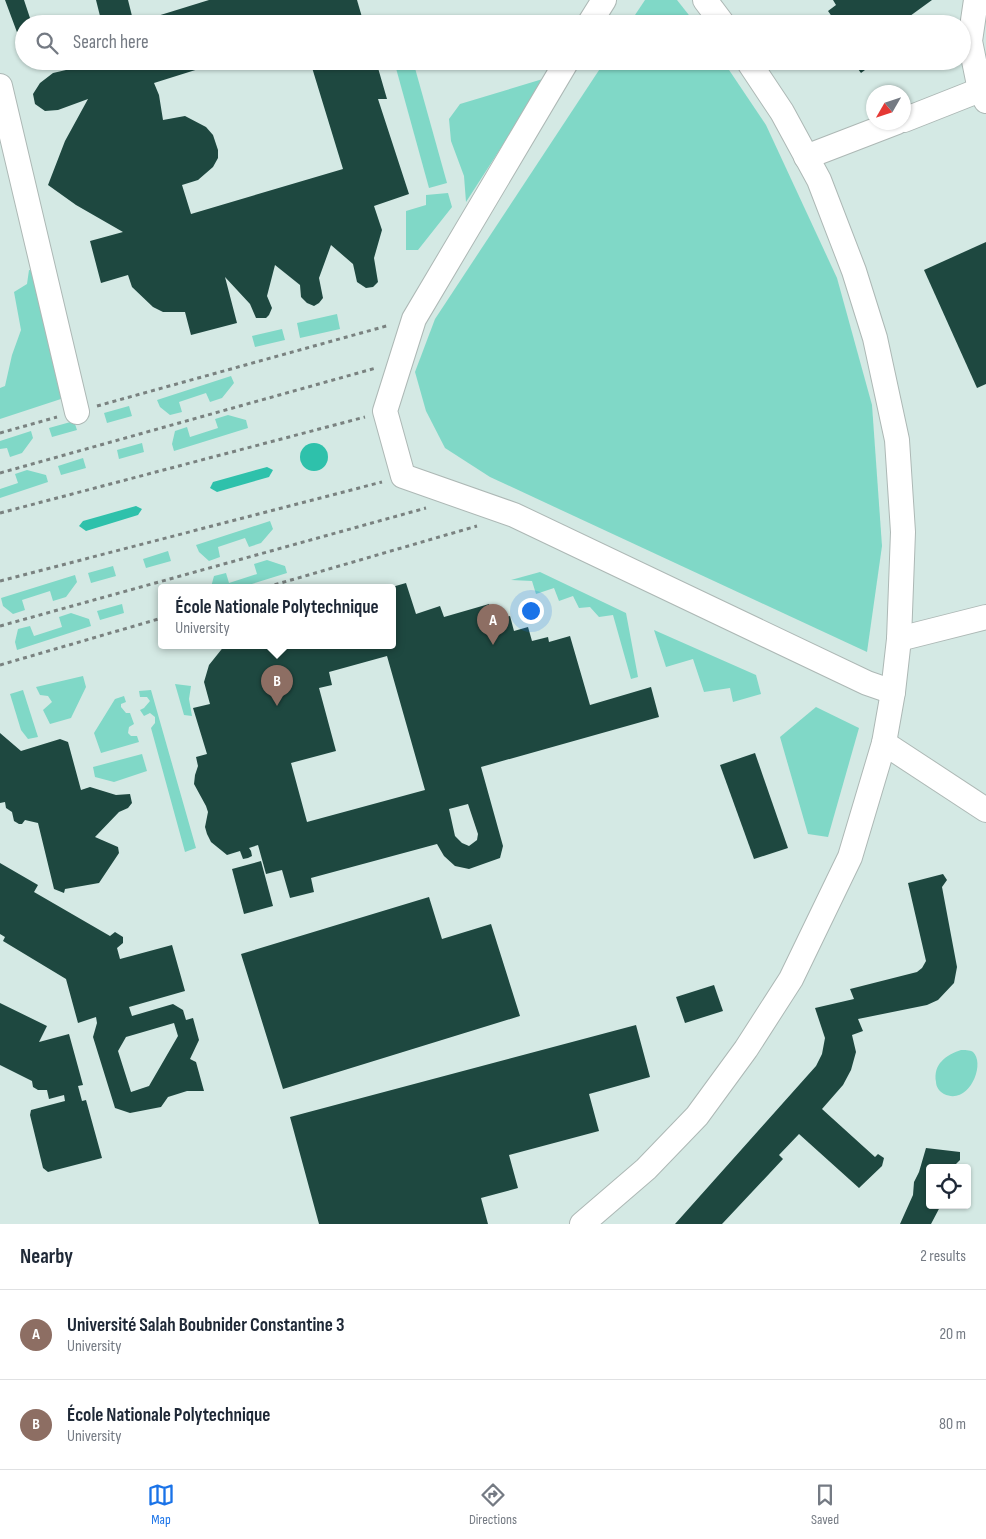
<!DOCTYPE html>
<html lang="en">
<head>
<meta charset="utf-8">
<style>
  :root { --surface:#fff; --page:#f2f2f3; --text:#1f2937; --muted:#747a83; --line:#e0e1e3; --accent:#1a73e8 }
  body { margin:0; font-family:"Sofia Sans Condensed",sans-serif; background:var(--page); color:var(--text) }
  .controls { position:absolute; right:15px; bottom:15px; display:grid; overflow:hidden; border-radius:5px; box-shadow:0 1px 4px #0004 }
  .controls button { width:45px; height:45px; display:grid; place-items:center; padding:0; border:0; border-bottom:1px solid var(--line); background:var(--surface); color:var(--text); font:25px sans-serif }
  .compass { position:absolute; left:866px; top:85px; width:45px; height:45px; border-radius:50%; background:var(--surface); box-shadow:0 1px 4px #0004; rotate:231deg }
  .you { position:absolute; left:530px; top:610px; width:18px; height:18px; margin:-12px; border:4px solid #fff; border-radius:50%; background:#1a73e8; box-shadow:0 0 0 8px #1a73e833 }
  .badge { display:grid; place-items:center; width:32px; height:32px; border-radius:50%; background:var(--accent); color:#fff; font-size:16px; font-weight:700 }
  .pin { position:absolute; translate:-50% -41px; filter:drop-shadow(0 1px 2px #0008) }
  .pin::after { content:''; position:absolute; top:26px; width:18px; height:15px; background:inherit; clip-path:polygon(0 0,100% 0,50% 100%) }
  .popup { position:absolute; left:158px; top:584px; width:238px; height:65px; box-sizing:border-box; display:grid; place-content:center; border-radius:5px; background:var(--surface); filter:drop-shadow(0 1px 4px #0005); font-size:16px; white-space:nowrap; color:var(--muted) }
  .popup b { font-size:19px; color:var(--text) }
  .popup::after { content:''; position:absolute; left:50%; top:100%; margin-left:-10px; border:10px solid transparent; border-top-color:var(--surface) }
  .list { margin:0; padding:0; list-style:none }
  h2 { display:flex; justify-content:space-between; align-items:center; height:65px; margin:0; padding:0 20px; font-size:21px }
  h2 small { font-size:16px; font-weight:400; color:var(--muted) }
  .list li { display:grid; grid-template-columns:32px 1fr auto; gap:15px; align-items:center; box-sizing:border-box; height:90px; padding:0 20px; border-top:1px solid var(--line) }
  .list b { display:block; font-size:19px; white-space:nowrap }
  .list p { margin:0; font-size:16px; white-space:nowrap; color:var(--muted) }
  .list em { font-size:16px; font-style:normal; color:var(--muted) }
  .icon { flex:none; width:28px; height:28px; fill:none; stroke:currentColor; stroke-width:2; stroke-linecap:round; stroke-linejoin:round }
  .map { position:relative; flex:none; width:986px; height:1224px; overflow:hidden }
  .search { position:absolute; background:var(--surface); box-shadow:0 1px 4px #0004; left:15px; right:15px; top:15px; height:55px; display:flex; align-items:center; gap:12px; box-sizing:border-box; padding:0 18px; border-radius:28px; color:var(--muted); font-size:19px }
  .sheet { height:245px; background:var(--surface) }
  nav { display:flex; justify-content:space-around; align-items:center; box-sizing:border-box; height:70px; border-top:1px solid var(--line); background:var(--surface); font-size:14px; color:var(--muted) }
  nav a { display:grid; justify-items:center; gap:2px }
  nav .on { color:var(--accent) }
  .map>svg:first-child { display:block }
  .built { fill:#d4e9e4; fill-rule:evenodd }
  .green { fill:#80d8c7 }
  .water { fill:#2ec1ab }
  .building { fill:#1e4840; fill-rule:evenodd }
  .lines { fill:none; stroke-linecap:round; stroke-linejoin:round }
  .minor-casing { stroke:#adb8b5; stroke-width:26 }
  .path { stroke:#7a8280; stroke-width:3; stroke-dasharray:4 4; stroke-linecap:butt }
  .minor { stroke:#fff; stroke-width:24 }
</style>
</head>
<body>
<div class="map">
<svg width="986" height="1224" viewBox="0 0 986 1224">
  <rect width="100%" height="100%" fill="#e6f1ee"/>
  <!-- built -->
  <path class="built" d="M0 0H986V1224H0ZM24 24H962V61H24ZM874 92H904V122H874ZM162 587H392V645H162ZM930 1168H967V1205H930Z"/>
  <!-- green -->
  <g class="green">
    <polygon points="645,0 677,0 696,24 629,24"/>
    <polygon points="394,61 413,61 447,183 429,188"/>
    <polygon points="605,61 723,61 766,125 837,278 872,405 882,546 867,652 490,477 445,448 426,411 415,372 435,319"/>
    <polygon points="546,78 466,202 464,176 451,141 449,119 460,104"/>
    <polygon points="448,193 452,207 418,250 406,250 406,211 426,205 426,195"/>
    <polygon points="29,270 37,271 67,397 0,419 0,388 5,386 12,355 21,330 14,292 27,284"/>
    <polygon points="337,314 340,329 300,338 297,323"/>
    <polygon points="282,329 285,340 255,347 252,336"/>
    <polygon points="231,376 234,383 222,398 210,402 206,393 179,402 182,412 170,415 160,407 157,400"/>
    <polygon points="129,406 132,416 107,423 104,413"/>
    <polygon points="228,415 246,420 248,428 174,451 172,444 175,431 187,427 190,437 218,428 215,419"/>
    <polygon points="74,421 77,430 52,437 49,428"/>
    <polygon points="31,431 33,438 22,453 10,457 7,448 0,449 0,441"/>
    <polygon points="142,443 144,452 119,459 117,450"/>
    <polygon points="83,458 86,468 61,475 58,466"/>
    <polygon points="27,470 46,475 48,482 0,498 0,489 18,483 15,474"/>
    <polygon points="270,521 273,529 261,543 249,547 245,538 218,547 220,557 209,561 199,552 196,545"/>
    <polygon points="168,551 171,561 146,568 143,559"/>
    <polygon points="267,560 285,566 287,573 242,587 211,587 214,576 226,573 229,583 257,574 254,564"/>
    <polygon points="113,566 116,576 91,583 88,573"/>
    <polygon points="540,572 626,613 638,677 631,679 613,615 599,617 590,607 579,608 573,596 559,601 554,588 536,594 532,581 511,580"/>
    <polygon points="75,575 77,582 66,597 53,601 50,591 22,600 25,610 13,614 3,606 1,598"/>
    <polygon points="122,604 124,613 100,620 97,611"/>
    <polygon points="71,613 89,619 91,626 17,650 15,642 18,629 30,626 34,636 62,627 59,617"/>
    <polygon points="654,630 756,675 761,694 733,702 730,688 704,692 693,659 666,667"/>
    <polygon points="83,676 86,687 71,718 50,724 43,710 52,702 48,696 40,695 36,687"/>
    <polygon points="175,684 191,686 189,699 192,716 184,715"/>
    <polygon points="23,690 38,737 28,739 21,730 10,694"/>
    <polygon points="151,690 196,848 185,852 151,728 155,723 155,717 150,713 144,716 140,710 144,708 150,701 147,697 140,697 139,691"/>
    <polygon points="124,696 126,702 121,704 121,707 126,713 130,713 134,724 129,727 128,733 131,736 137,736 139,742 101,753 94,733 115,699"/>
    <polygon points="816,707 859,728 828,837 808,834 780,737"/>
    <polygon points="142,754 147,771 114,782 95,777 93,767"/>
    <path d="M961 1050C964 1050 970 1050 973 1052 986 1064 969 1106 944 1094 940 1092 936 1087 936 1082 933 1064 946 1055 961 1050Z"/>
  </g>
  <!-- water -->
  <g class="water">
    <circle cx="314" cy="457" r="14"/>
    <polygon points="267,467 273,470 269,477 217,492 210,488 213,482"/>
    <polygon points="136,506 142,509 138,515 86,531 79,526 83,521"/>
  </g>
  <!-- building -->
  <g class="building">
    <polygon points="5,0 24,0 32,24 24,24 24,42 21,43"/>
    <polygon points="96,0 128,0 134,24 102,24"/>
    <polygon points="209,0 357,0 364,24 156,24 154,17"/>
    <polygon points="833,0 932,0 899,24 847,24 844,20 837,24 828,11 836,5"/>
    <polygon points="105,61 224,61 154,83 159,95 163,120 185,116 206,127 213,135 218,150 218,158 213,167 198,180 182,185 191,214 343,169 310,61 376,61 387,99 378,99 409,194 374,206 382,230 374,258 378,282 373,287 366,288 357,282 353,264 331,245 319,278 323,298 319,303 314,306 307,303 301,297 300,285 275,265 267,296 272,308 269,315 266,318 256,318 250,304 225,277 237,323 191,335 185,312 163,312 153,307 132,287 128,275 101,283 90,241 123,232 76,205 48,185 65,141 88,99 58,110 45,111 35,104 33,94 40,83 53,73"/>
    <polygon points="852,61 877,61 861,73"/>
    <polygon points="986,242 986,384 977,388 924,270"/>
    <path d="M406 583 416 614 440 606 444 617 489 604 494 620 510 616 514 631 528 627 532 641 548 637 549 642 570 636 590 705 651 687 659 717 481 767 503 846 500 858 469 869 455 866 444 856 437 844 311 878 314 892 290 898 282 870 266 874 258 845 249 848 251 851 252 856 248 858 243 859 240 851 227 855 211 842 207 834 205 827 208 812 206 806 194 784 195 775 198 766 196 757 207 754 193 708 210 704 204 682 209 665 225 645H392V587ZM387 656 425 790 307 822 291 763 336 751 319 688 332 685 329 672ZM468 804 478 834 477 840 469 846 462 843 455 836 449 809Z"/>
    <polygon points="0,733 21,751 60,739 68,742 81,790 90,787 116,795 130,794 132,803 128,808 119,812 95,837 118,847 119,853 99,883 65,889 64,893 54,889 38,823 25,820 22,824 19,824 14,821 12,812 6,808 5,802 0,803"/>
    <polygon points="755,753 788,848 754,859 720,765"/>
    <polygon points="261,861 273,906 244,914 232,869"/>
    <path d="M0 863 38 885 34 892 110 936 115 932 123 937V943L117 948 120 959 172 945 185 991 129 1007 132 1016 173 1004 183 1010 186 1020 193 1018 199 1040 190 1059 196 1062 204 1091H187L168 1097 161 1107 130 1113 115 1108 93 1037 97 1023 96 1017 78 1023 66 979 3 941 5 937 0 934ZM174 1023 178 1036 149 1086 131 1092 118 1051 126 1037Z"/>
    <polygon points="943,874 947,880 942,887 957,967 954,983 938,1000 927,1005 858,1019 863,1031 852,1035 856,1052 851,1070 843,1085 822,1109 875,1157 878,1154 884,1158 882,1166 859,1188 799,1134 779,1155 783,1159 722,1224 675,1224 816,1066 822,1054 825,1038 815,1008 854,999 850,989 917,972 922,968 926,961 908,883"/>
    <polygon points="429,897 442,939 491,924 520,1016 283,1089 241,954"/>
    <polygon points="714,985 723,1011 685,1023 676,997"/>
    <polygon points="0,1003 47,1026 39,1042 69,1034 83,1085 78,1086 82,1101 86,1100 102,1158 48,1172 43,1168 30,1115 31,1110 65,1101 64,1095 49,1099 47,1090 38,1090 33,1087 32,1081 0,1065"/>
    <polygon points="636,1025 650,1077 589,1094 599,1131 509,1155 518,1188 481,1198 488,1224 319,1224 290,1117"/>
    <polygon points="926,1148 960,1152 960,1160 956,1164 954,1168 930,1168 930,1205 941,1205 931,1224 900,1224 913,1195 914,1182 919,1172"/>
  </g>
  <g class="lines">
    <!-- minor casing -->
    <g class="minor-casing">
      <g id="minor">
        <polyline points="705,0 723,24"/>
        <polyline points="976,0 970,41 980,90 986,101"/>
        <polyline points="589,24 604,0"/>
        <polyline points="567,61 414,319 385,411 403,476 514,515 867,683 893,692"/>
        <polyline points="0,86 77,412"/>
        <polyline points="904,120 980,90"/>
        <polyline points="806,157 897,122"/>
        <polyline points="899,639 986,617"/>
        <polyline points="884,743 986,810"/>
        <polyline points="582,1224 646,1169 697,1116 746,1049 791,979 850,857 884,743 893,692 899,639 903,532 897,440 875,338 854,271 819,180 782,112 748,61"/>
      </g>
    </g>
    <!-- path -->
    <g class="path">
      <polyline points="97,406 390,325"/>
      <polyline points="0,433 57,417"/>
      <polyline points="0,473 376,368"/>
      <polyline points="0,513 365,417"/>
      <polyline points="0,581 382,482"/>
      <polyline points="267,587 477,526"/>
      <polyline points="0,626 426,508"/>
      <polyline points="0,665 162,618"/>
    </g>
    <!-- minor -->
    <use href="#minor" class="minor"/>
  </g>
</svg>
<div class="controls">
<button><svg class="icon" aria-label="locate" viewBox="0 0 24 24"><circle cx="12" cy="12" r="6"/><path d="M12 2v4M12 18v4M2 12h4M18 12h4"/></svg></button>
</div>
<svg class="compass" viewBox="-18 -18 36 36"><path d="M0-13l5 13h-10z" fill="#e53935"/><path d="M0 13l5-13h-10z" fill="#747a83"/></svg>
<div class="you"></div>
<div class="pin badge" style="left:493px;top:645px;background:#8d6e63">A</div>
<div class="pin badge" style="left:277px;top:706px;background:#8d6e63">B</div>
<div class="popup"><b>École Nationale Polytechnique</b>University</div>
<div class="search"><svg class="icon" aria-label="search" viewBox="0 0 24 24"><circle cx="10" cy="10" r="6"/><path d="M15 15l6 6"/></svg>Search here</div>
</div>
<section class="sheet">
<h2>Nearby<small>2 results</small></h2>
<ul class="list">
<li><span class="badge" style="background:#8d6e63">A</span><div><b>Université Salah Boubnider Constantine 3</b><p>University</p></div><em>20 m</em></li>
<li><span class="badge" style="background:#8d6e63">B</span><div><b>École Nationale Polytechnique</b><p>University</p></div><em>80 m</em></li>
</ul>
</section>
<nav>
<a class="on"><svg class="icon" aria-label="map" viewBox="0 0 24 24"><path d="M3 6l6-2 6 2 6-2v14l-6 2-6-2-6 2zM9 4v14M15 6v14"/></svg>Map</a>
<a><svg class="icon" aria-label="directions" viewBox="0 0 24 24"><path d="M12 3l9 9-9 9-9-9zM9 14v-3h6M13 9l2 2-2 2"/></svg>Directions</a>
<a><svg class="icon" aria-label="saved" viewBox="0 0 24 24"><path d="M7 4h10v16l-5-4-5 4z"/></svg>Saved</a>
</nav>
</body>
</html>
